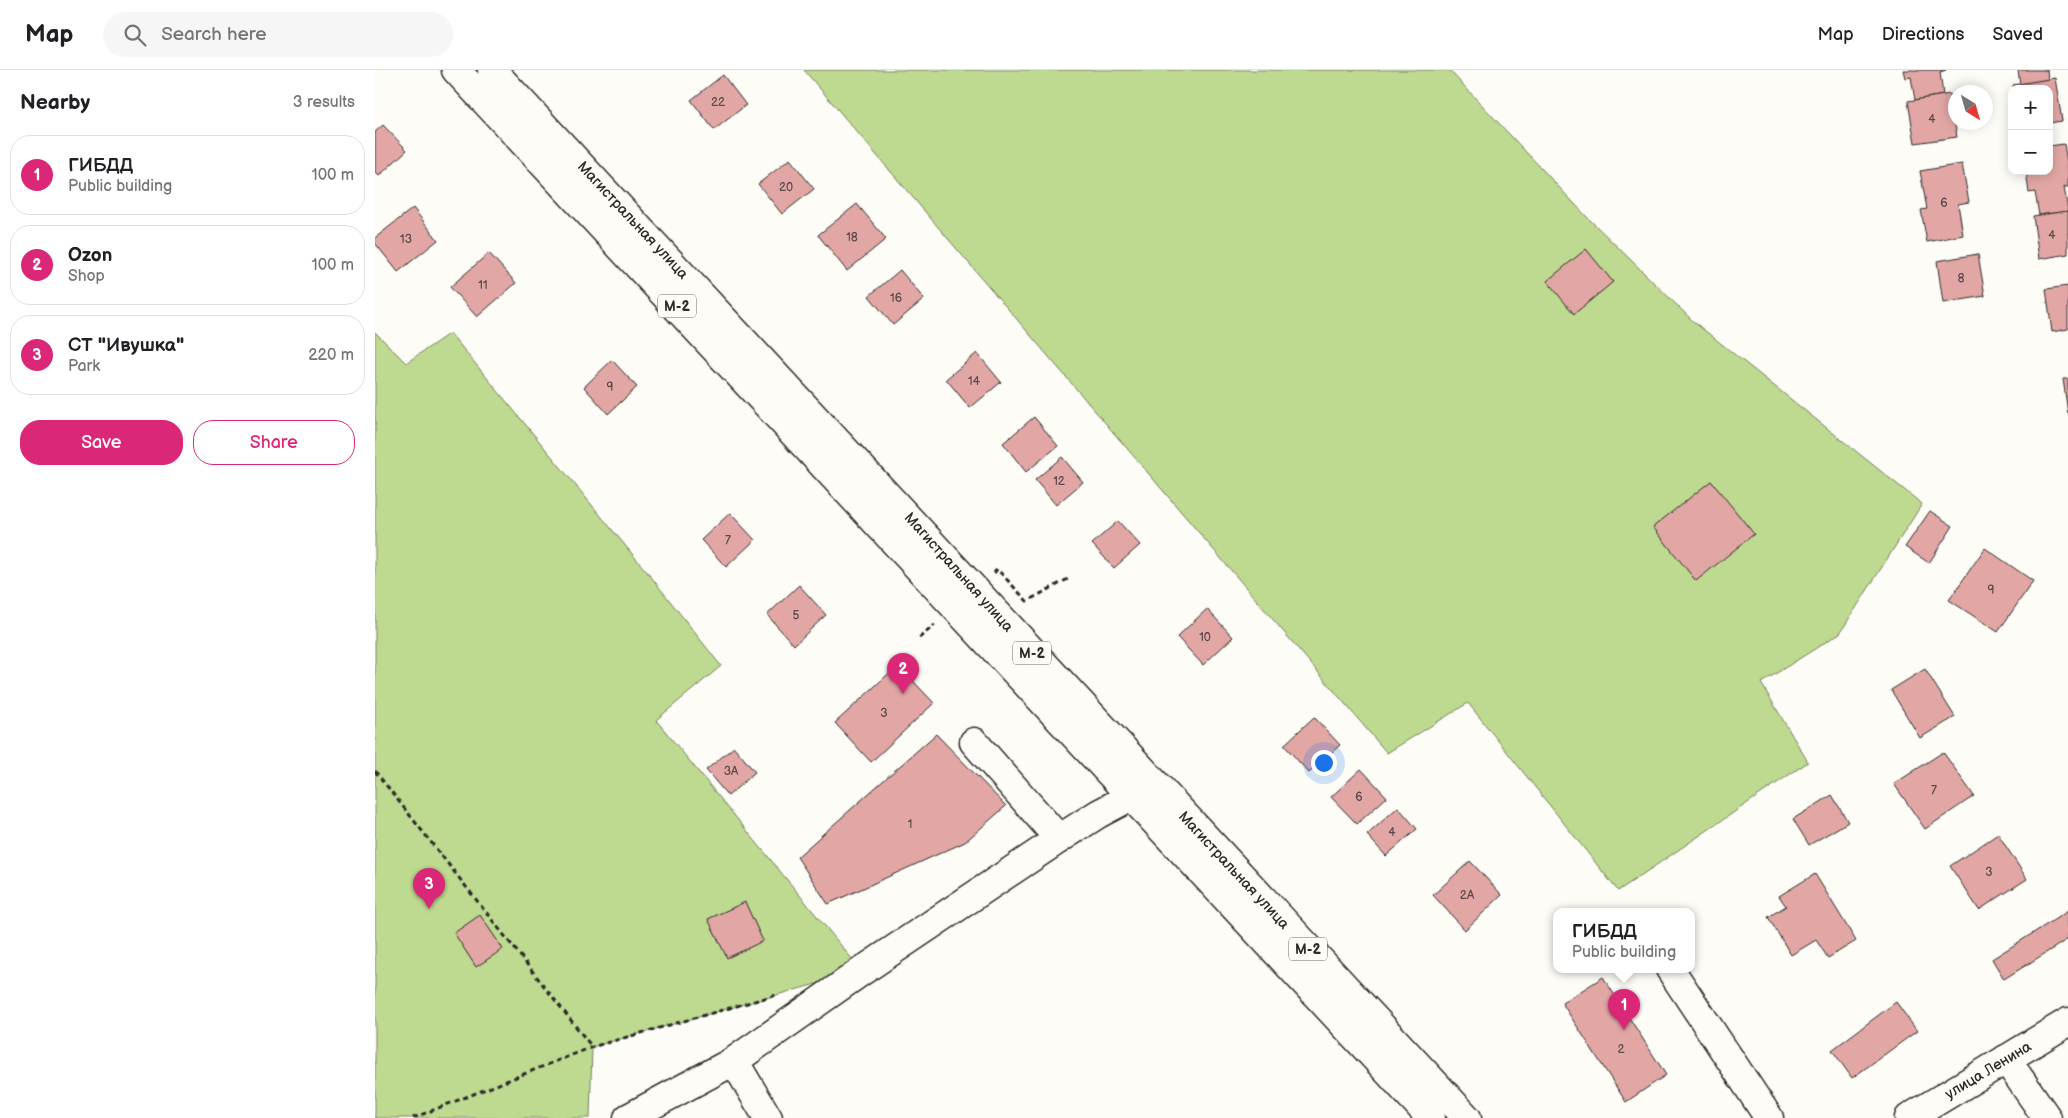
<!DOCTYPE html>
<html lang="en">
<head>
<meta charset="utf-8">
<style>
  :root { --surface:#fff; --page:#f6f6f6; --text:#202124; --muted:#757577; --line:#e0e0e0; --accent:#db2777 }
  body { margin:0; font-family:"Balsamiq Sans",sans-serif; background:var(--page); color:var(--text) }
  .controls { position:absolute; right:15px; top:15px; display:grid; overflow:hidden; border-radius:10px; box-shadow:0 2px 12px #0003 }
  .controls button { width:45px; height:45px; display:grid; place-items:center; padding:0; border:0; border-bottom:1px solid var(--line); background:var(--surface); color:var(--text); font:25px sans-serif }
  .compass { position:absolute; left:1573px; top:15px; width:45px; height:45px; border-radius:50%; background:var(--surface); box-shadow:0 2px 12px #0003; rotate:143deg }
  .you { position:absolute; left:948px; top:692px; width:18px; height:18px; margin:-12px; border:4px solid #fff; border-radius:50%; background:#1a73e8; box-shadow:0 0 0 8px #1a73e833 }
  .badge { display:grid; place-items:center; width:32px; height:32px; border-radius:50%; background:var(--accent); color:#fff; font-size:16px; font-weight:700 }
  .pin { position:absolute; translate:-50% -41px; filter:drop-shadow(0 1px 2px #0008) }
  .pin::after { content:''; position:absolute; top:26px; width:18px; height:15px; background:inherit; clip-path:polygon(0 0,100% 0,50% 100%) }
  .popup { position:absolute; left:1178px; top:838px; width:142px; height:65px; box-sizing:border-box; display:grid; place-content:center; border-radius:10px; background:var(--surface); filter:drop-shadow(0 1px 4px #0005); font-size:16px; white-space:nowrap; color:var(--muted) }
  .popup b { font-size:19px; color:var(--text) }
  .popup::after { content:''; position:absolute; left:50%; top:100%; margin-left:-10px; border:10px solid transparent; border-top-color:var(--surface) }
  .list { margin:0; padding:0; list-style:none }
  h2 { display:flex; justify-content:space-between; align-items:center; height:65px; margin:0; padding:0 20px; font-size:21px }
  h2 small { font-size:16px; font-weight:400; color:var(--muted) }
  .list li { display:grid; grid-template-columns:32px 1fr auto; gap:15px; align-items:center; box-sizing:border-box; height:80px; margin:0 10px 10px; padding:0 10px; border:1px solid var(--line); border-radius:20px }
  .list b { display:block; font-size:19px; white-space:nowrap }
  .list p { margin:0; font-size:16px; white-space:nowrap; color:var(--muted) }
  .list em { font-size:16px; font-style:normal; color:var(--muted) }
  .actions { display:flex; gap:10px; padding:15px 20px }
  .actions a { flex:1; padding:11px 0; border:1px solid var(--accent); border-radius:20px; text-align:center; font-size:18px; color:var(--accent) }
  .actions .main { background:var(--accent); color:#fff }
  .icon { flex:none; width:28px; height:28px; fill:none; stroke:currentColor; stroke-width:2; stroke-linecap:round; stroke-linejoin:round }
  .map { position:relative; flex:none; width:1693px; height:1048px; overflow:hidden }
  header { display:flex; align-items:center; gap:30px; box-sizing:border-box; height:70px; padding:0 25px; background:var(--surface); border-bottom:1px solid var(--line) }
  header strong { font-size:24px }
  nav { display:flex; gap:28px; margin-inline-start:auto; font-size:18px }
  .search { width:350px; height:45px; background:var(--page); display:flex; align-items:center; gap:12px; box-sizing:border-box; padding:0 18px; border-radius:28px; color:var(--muted); font-size:19px }
  main { display:flex }
  aside { flex:1; background:var(--surface) }
  .map>svg:first-child { display:block }
  .green { fill:#bed990; stroke:#74825e }
  .building { fill:#e2a7a5; stroke:#2b2b2b }
  .lines { fill:none; stroke-linecap:round; stroke-linejoin:round }
  .minor-casing { stroke:#2b2b2b; stroke-width:31 }
  .highway-casing { stroke:#2b2b2b; stroke-width:31 }
  .path { stroke:#2b2b2b; stroke-width:3; stroke-dasharray:5 4; stroke-linecap:butt }
  .minor { stroke:#fdfcf7; stroke-width:28 }
  .highway { stroke:#fdfcf7; stroke-width:28 }
  .labels { text-anchor:middle; stroke-width:4.5; stroke-linejoin:round; paint-order:stroke }
  .number-label { font-size:12px; fill:#594a4a }
  .shield { fill:#fdfcf7; stroke:#6a6a68; stroke-width:1 }
  .shield-label { font-size:14px; font-weight:bold; fill:#2b2b2b }
  .street-label { font-size:15px; fill:#2b2b2b; stroke:#fdfcf7 }
</style>
</head>
<body>
<header>
<strong>Map</strong>
<div class="search"><svg class="icon" aria-label="search" viewBox="0 0 24 24"><circle cx="10" cy="10" r="6"/><path d="M15 15l6 6"/></svg>Search here</div>
<nav><a>Map</a><a>Directions</a><a>Saved</a></nav>
</header>
<main>
<aside>
<h2>Nearby<small>3 results</small></h2>
<ul class="list">
<li><span class="badge">1</span><div><b>ГИБДД</b><p>Public building</p></div><em>100 m</em></li>
<li><span class="badge">2</span><div><b>Ozon</b><p>Shop</p></div><em>100 m</em></li>
<li><span class="badge">3</span><div><b>СТ &quot;Ивушка&quot;</b><p>Park</p></div><em>220 m</em></li>
</ul>
<div class="actions"><a class="main">Save</a><a>Share</a></div>
</aside>
<div class="map">
<svg width="1693" height="1048" viewBox="0 0 1693 1048">
  <rect width="100%" height="100%" fill="#fdfcf7"/>
  <filter id="ink" filterUnits="userSpaceOnUse"><feTurbulence type="fractalNoise" baseFrequency=".02" numOctaves="2"/><feDisplacementMap in="SourceGraphic" scale="10" xChannelSelector="R" yChannelSelector="G"/><feConvolveMatrix kernelMatrix="1 2 1 2 8 2 1 2 1" color-interpolation-filters="sRGB"/></filter>
  <g filter="url(#ink)">
    <!-- green -->
    <g class="green">
      <polygon points="429,0 1074,0 1212,147 1319,252 1547,434 1465,563 1386,613 1433,692 1243,821 1093,633 1012,683"/>
      <polygon points="0,262 31,293 75,263 277,508 346,596 281,650 487,901 217,977 215,1048 0,1048"/>
    </g>
    <!-- building -->
    <g class="building">
      <polygon points="1528,0 1571,0 1565,2 1568,25 1540,30 1536,7 1530,8"/>
      <polygon points="1643,0 1672,0 1673,10 1645,14"/>
      <polygon points="348,5 371,35 339,60 316,30"/>
      <polygon points="1680,8 1687,51 1674,53 1674,19 1639,19 1638,15"/>
      <polygon points="1575,24 1582,67 1540,73 1533,31"/>
      <polygon points="8,55 32,80 4,106 0,102 0,62"/>
      <polygon points="1689,74 1693,99 1693,117 1689,117 1693,141 1664,145 1660,122 1654,123 1651,101 1674,101 1674,76"/>
      <polygon points="415,89 439,119 407,144 383,114"/>
      <polygon points="1587,94 1594,132 1583,134 1588,165 1552,172 1546,140 1552,139 1545,101"/>
      <polygon points="482,134 511,169 472,201 443,165"/>
      <polygon points="38,138 63,170 23,202 0,173 0,168"/>
      <polygon points="1693,141 1693,184 1664,189 1658,146"/>
      <polygon points="1211,179 1238,212 1199,244 1172,211"/>
      <polygon points="114,183 141,213 102,247 75,217"/>
      <polygon points="1603,184 1610,226 1568,233 1562,191"/>
      <polygon points="525,200 549,229 518,255 494,226"/>
      <polygon points="1693,216 1693,259 1677,262 1671,219"/>
      <polygon points="602,283 626,312 595,338 571,309"/>
      <polygon points="237,290 262,317 233,344 209,317"/>
      <polygon points="1688,309 1693,309 1693,343"/>
      <polygon points="659,347 683,376 651,402 628,373"/>
      <polygon points="687,387 708,412 681,435 660,410"/>
      <polygon points="1336,411 1379,464 1321,511 1278,457"/>
      <polygon points="1555,441 1578,456 1554,493 1530,477"/>
      <polygon points="355,443 380,470 351,497 326,470"/>
      <polygon points="743,451 765,475 739,498 717,474"/>
      <polygon points="1610,478 1658,511 1623,562 1574,530"/>
      <polygon points="424,515 451,545 419,575 392,545"/>
      <polygon points="832,539 858,567 828,595 802,567"/>
      <polygon points="523,595 559,633 496,692 460,653"/>
      <polygon points="1550,599 1580,647 1545,668 1516,620"/>
      <polygon points="939,647 965,675 934,703 909,675"/>
      <polygon points="561,664 631,736 590,772 453,834 422,787"/>
      <polygon points="359,677 380,702 353,726 331,700"/>
      <polygon points="1568,682 1599,726 1550,759 1519,714"/>
      <polygon points="986,699 1012,727 982,754 956,727"/>
      <polygon points="1457,725 1473,752 1434,775 1418,749"/>
      <polygon points="1023,737 1042,759 1011,786 992,765"/>
      <polygon points="1623,764 1652,809 1604,840 1575,796"/>
      <polygon points="1095,791 1127,825 1090,860 1058,825"/>
      <polygon points="1440,804 1481,871 1453,888 1441,870 1416,885 1393,847 1411,836 1404,826"/>
      <polygon points="370,832 388,871 352,888 333,849"/>
      <polygon points="1693,841 1693,869 1629,909 1617,889"/>
      <polygon points="105,845 128,879 101,897 79,863"/>
      <polygon points="1228,907 1291,1005 1251,1032 1187,933"/>
      <polygon points="1521,932 1542,961 1477,1008 1457,980"/>
    </g>
    <g class="lines">
      <!-- minor casing -->
      <g class="minor-casing">
        <g id="minor">
          <polyline points="599,672 684,769"/>
          <polyline points="1295,899 1394,1048"/>
          <polyline points="1631,989 1672,1048"/>
          <polyline points="359,991 393,1048"/>
          <polyline points="253,1048 359,991 487,901 684,769 723,744 755,727"/>
          <polyline points="1534,1048 1693,952"/>
        </g>
      </g>
      <!-- highway casing -->
      <g class="highway-casing">
        <g id="highway">
          <path d="M81 0C407 349 729 700 1056 1048"/>
          <path d="M117 0C443 349 765 700 1092 1048"/>
        </g>
      </g>
      <!-- path -->
      <g class="path">
        <polyline points="619,503 622,499 652,531 693,509"/>
        <polyline points="544,568 560,555"/>
        <polyline points="0,701 217,977"/>
        <polyline points="38,1048 217,977 404,924"/>
      </g>
      <!-- minor -->
      <use href="#minor" class="minor"/>
      <!-- highway -->
      <use href="#highway" class="highway"/>
    </g>
  </g>
  <g class="labels">
    <!-- number labels -->
    <g class="number-label">
      <text x="343" y="36">22</text>
      <text x="1557" y="53">4</text>
      <text x="411" y="121">20</text>
      <text x="1569" y="137">6</text>
      <text x="1677" y="169">4</text>
      <text x="477" y="171">18</text>
      <text x="31" y="173">13</text>
      <text x="1586" y="212">8</text>
      <text x="108" y="219">11</text>
      <text x="521" y="232">16</text>
      <text x="599" y="315">14</text>
      <text x="235" y="321">9</text>
      <text x="684" y="415">12</text>
      <text x="353" y="474">7</text>
      <text x="1616" y="524">9</text>
      <text x="421" y="549">5</text>
      <text x="830" y="571">10</text>
      <text x="509" y="647">3</text>
      <text x="356" y="705">3А</text>
      <text x="1559" y="724">7</text>
      <text x="984" y="731">6</text>
      <text x="535" y="758">1</text>
      <text x="1017" y="766">4</text>
      <text x="1614" y="806">3</text>
      <text x="1092" y="829">2А</text>
      <text x="1246" y="983">2</text>
    </g>
    <!-- shield labels -->
    <g class="shield">
      <rect x="283" y="224.5" width="38" height="23" rx="4"/>
      <rect x="638" y="571.5" width="38" height="23" rx="4"/>
      <rect x="914" y="867.5" width="38" height="23" rx="4"/>
    </g>
    <g class="shield-label">
      <text x="302" y="241">М-2</text>
      <text x="657" y="588">М-2</text>
      <text x="933" y="884">М-2</text>
    </g>
    <!-- street labels -->
    <g class="street-label">
      <text transform="translate(258 150) rotate(47)" y="5">Магистральная улица</text>
      <text transform="translate(584 502) rotate(48)" y="5">Магистральная улица</text>
      <text transform="translate(859 800) rotate(47)" y="5">Магистральная улица</text>
      <text transform="translate(1613 1000) rotate(-31)" y="5">улица Ленина</text>
    </g>
  </g>
</svg>
<div class="controls">
<button>+</button>
<button>−</button>
</div>
<svg class="compass" viewBox="-18 -18 36 36"><path d="M0-13l5 13h-10z" fill="#e53935"/><path d="M0 13l5-13h-10z" fill="#757577"/></svg>
<div class="you"></div>
<div class="pin badge" style="left:1249px;top:960px">1</div>
<div class="popup"><b>ГИБДД</b>Public building</div>
<div class="pin badge" style="left:528px;top:624px">2</div>
<div class="pin badge" style="left:54px;top:839px">3</div>
</div>
</main>
</body>
</html>
